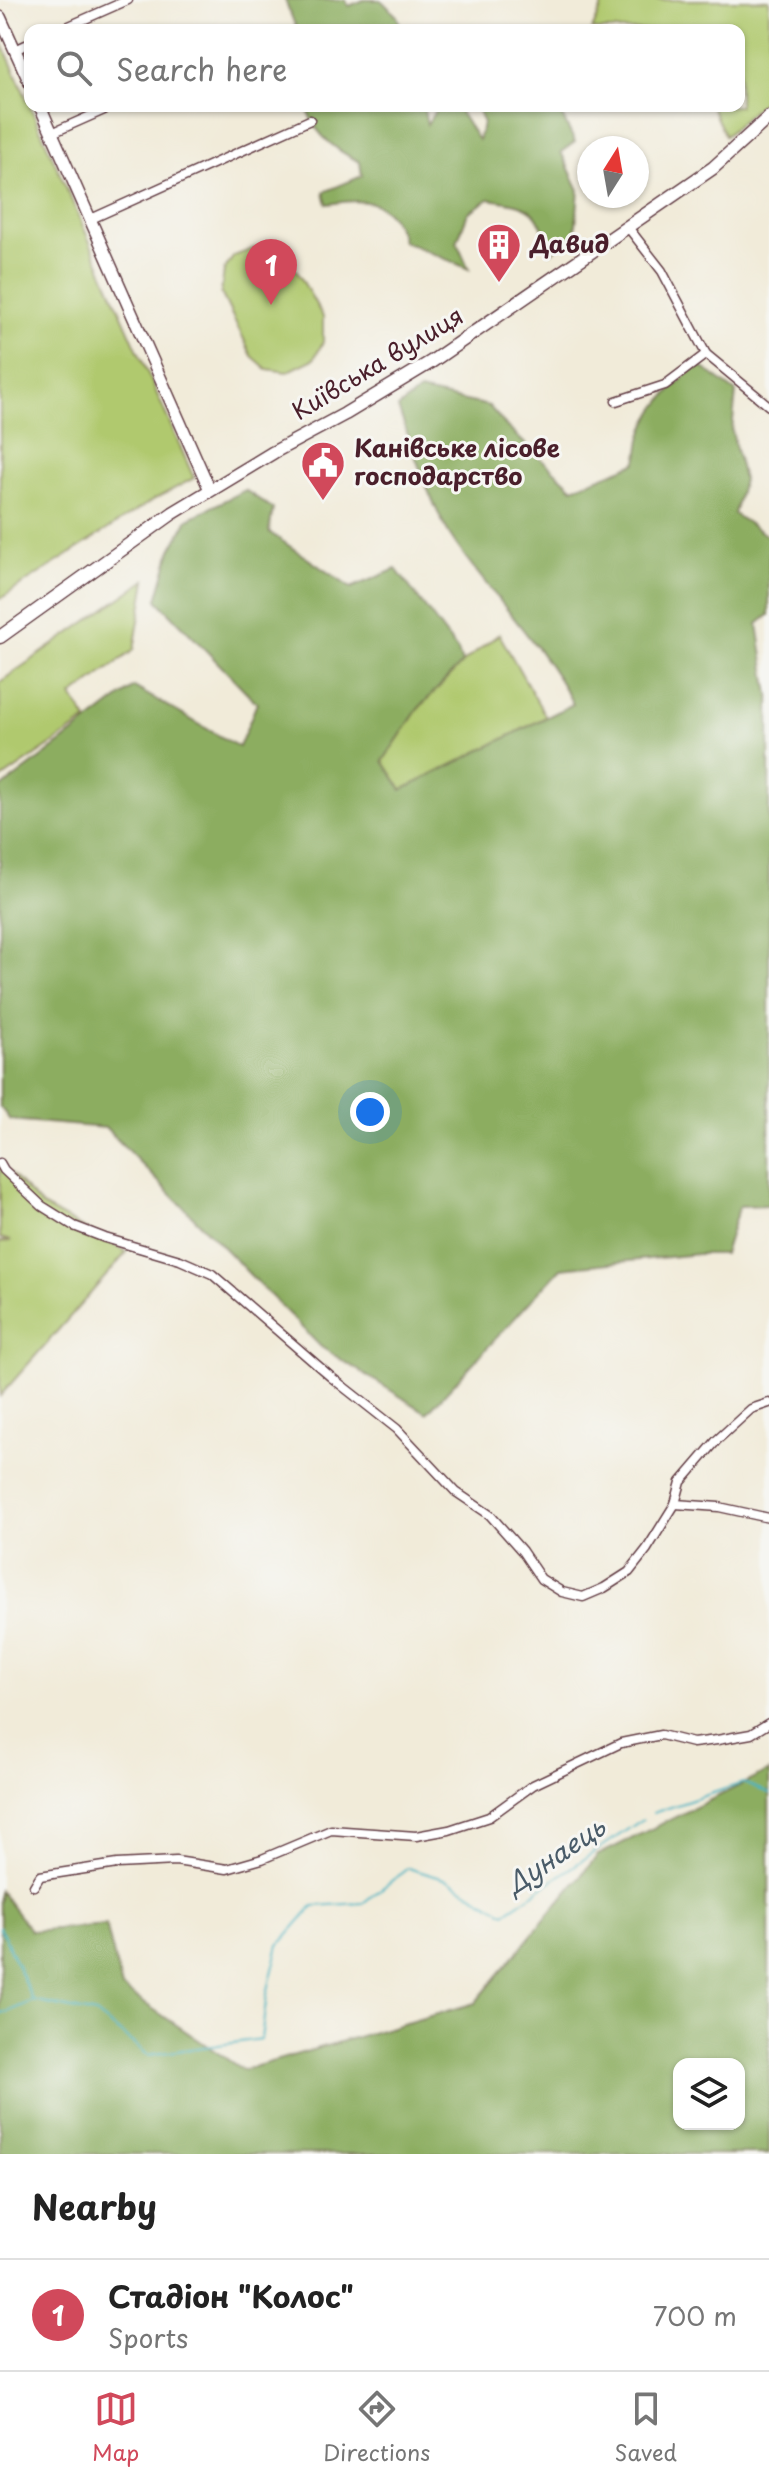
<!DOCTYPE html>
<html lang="en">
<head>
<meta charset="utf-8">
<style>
  :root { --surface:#fff; --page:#f2f2f2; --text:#222; --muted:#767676; --line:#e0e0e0; --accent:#d1495b }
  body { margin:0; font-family:"Playpen Sans",sans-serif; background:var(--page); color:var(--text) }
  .controls { position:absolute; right:24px; bottom:24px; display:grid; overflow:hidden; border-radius:16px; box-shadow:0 2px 6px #0004 }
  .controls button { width:72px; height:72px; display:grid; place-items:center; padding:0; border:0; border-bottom:2px solid var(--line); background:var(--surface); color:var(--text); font:40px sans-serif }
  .compass { position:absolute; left:577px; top:136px; width:72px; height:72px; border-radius:50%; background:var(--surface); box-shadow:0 2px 6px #0004; rotate:11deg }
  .you { position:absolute; left:370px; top:1112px; width:28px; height:28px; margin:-20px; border:6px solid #fff; border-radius:50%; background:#1a73e8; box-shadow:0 0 0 12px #1a73e833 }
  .badge { display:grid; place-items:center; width:52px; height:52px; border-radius:50%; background:var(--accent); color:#fff; font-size:26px; font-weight:700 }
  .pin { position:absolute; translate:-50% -66px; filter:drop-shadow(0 2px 4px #0008) }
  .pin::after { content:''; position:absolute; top:42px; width:28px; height:24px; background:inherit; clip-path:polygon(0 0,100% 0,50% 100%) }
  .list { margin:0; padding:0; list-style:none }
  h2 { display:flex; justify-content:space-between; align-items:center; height:104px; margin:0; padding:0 32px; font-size:34px }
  h2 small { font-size:26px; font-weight:400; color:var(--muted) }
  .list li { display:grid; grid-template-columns:52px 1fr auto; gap:24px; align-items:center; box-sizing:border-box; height:112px; padding:0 32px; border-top:2px solid var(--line) }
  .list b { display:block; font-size:30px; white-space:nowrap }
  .list p { margin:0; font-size:26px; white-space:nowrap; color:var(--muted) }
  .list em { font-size:26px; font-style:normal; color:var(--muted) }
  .icon { flex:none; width:44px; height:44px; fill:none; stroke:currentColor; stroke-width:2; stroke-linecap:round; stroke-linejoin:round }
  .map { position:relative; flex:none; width:769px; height:2154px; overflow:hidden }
  .search { position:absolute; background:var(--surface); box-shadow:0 2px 6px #0004; left:24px; right:24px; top:24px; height:88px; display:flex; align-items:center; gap:20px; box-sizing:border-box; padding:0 28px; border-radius:16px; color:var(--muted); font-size:30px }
  .sheet { height:216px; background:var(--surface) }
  nav { display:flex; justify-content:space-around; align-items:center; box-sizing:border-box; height:112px; border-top:2px solid var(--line); background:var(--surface); font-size:22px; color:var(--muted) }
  nav a { display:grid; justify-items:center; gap:4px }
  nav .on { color:var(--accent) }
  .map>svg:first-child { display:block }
  .green { fill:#b0c96e; stroke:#7d744c; stroke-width:2 }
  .forest { fill:#8cad61; stroke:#6b6646; stroke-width:2; fill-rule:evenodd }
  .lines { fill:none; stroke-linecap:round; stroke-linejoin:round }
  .stream { stroke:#47b4c3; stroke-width:2 }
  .street-casing { stroke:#633e45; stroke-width:11 }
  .secondary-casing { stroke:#633e45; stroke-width:14 }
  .primary-casing { stroke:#633e45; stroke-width:15 }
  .street { stroke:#fff; stroke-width:8 }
  .secondary { stroke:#fff; stroke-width:11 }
  .primary { stroke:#fff; stroke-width:12 }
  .labels { text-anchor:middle; stroke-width:6; stroke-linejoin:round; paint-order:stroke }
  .poi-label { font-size:24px; font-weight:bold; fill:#4a1f2b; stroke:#f6f6f2; text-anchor:start }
  .street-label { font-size:24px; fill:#4a1f2b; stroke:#f6f6f2 }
  .water-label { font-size:26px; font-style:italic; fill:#495b68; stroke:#f6f6f2 }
</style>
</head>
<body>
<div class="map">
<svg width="769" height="2154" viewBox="0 0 769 2154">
  <rect width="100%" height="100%" fill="#f6f6f2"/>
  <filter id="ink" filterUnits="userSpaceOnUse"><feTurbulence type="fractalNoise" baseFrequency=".0125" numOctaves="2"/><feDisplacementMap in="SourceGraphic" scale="16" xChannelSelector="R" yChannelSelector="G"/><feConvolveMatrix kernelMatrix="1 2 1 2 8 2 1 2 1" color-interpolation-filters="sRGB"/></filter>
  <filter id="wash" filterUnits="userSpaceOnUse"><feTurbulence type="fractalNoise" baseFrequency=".006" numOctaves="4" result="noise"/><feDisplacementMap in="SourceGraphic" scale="32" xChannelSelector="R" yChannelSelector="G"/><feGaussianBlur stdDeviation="1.8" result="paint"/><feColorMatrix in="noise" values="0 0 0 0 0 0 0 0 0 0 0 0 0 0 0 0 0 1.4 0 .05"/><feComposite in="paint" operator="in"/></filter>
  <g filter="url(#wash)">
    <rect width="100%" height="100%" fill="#f1ebd9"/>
    <!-- green -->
    <g class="green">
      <polygon points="602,0 769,0 769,96 725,136 711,106 739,106 739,30 592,30 601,9"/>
      <polygon points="0,38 194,478 153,500 0,599"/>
      <polygon points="258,247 280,253 297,271 323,317 323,342 314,359 287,372 267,369 252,356 221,293 224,270 234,256"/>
      <polygon points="146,580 134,650 72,696 87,720 0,780 0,682"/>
      <polygon points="499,634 546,717 403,791 383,761 418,709 462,663"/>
      <polygon points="0,1163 42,1206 127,1252 0,1396 0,1242 11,1241 0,1238"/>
    </g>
    <!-- forest -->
    <g class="forest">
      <polygon points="285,0 345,0 349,6 364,0 381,0 397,16 402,30 297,30"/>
      <path d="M307 106H423L427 124 438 106H456L478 140 483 123 476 106H557L575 142 561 152 579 190 575 236 550 253C538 208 535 206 489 199L468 213 457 242 469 269 403 241C390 198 366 198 327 204L324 192 362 176 360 162C337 151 312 133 307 106Z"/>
      <path d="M698 364 736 392 732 431 743 480 734 514 769 537V615L758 624 769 696V1205L739 1206 724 1254H698L561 1268 427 1413 321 1347 106 1128 10 1120 0 1107V789L134 687 239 747 257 703 157 600 171 550 188 519 245 490 273 509 269 532 351 588 396 569 458 651 462 663 418 709 383 761 402 790 573 704C542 645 494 598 456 544 430 507 414 450 398 408L419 391 489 406 507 427 573 488 636 463C640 454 639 448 641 439 650 407 675 386 698 364Z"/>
      <path d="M769 1771V2154H0V1891L31 1931 106 1925 122 1988 243 2070 475 2003 598 1855ZM679 2064H739V2124H679Z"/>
    </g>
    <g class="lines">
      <!-- stream -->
      <g class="stream">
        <polyline points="653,1813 743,1783 769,1793"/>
        <polyline points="0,1927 32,1999"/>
        <polyline points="0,2015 33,2001 96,2014 148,2055 261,2039 267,1994 279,1945 313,1906 363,1903 408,1868 448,1880 505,1913 643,1819"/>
      </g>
    </g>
  </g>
  <g filter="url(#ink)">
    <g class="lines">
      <!-- street casing -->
      <g class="street-casing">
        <g id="street">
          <polyline points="60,30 128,0"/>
          <polyline points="15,50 30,43"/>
          <polyline points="52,133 113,106"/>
          <polyline points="91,219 310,120"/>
          <polyline points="627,226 662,271 706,354 769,406"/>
          <polyline points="616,401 665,385 706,354"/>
          <polyline points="0,1163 4,1170 42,1206 74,1226 105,1238 180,1260 212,1274 331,1377 397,1429 456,1492 490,1515 522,1551 541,1579 562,1592 583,1597 604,1588 629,1572 647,1549 675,1504 681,1482 717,1440 751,1409 769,1403"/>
          <polyline points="675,1504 719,1507 769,1518"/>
          <polyline points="34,1886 40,1876 117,1864 176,1861 227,1869 262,1859 331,1830 416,1836 449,1830 489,1817 533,1785 621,1743 661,1735 693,1743 717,1740 751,1734 769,1723"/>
        </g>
      </g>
      <!-- secondary casing -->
      <g class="secondary-casing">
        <g id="secondary">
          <polyline points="0,17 30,83"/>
          <polyline points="40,106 210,490"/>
        </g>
      </g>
      <!-- primary casing -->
      <g class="primary-casing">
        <polyline id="primary" points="0,637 173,513 274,452 345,414 431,362 713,168 769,117"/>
      </g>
      <!-- street -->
      <use href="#street" class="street"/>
      <!-- secondary -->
      <use href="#secondary" class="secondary"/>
      <!-- primary -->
      <use href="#primary" class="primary"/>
    </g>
  </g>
  <!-- icons -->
  <defs>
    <g id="building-pin" transform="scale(2.3)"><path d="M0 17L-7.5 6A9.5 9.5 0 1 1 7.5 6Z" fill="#d1495b" stroke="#f6f6f2"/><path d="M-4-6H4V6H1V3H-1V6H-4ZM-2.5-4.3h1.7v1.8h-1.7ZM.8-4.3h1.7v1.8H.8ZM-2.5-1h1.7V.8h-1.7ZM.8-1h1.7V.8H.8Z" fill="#fff"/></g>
    <g id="civic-pin" transform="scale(2.3)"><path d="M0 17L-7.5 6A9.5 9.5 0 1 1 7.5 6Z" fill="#d1495b" stroke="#f6f6f2"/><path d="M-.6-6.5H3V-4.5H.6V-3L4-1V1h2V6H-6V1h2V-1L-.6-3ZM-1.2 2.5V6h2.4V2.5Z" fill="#fff"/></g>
  </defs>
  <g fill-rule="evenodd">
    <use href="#building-pin" x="499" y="245"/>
    <use href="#civic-pin" x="323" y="463"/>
  </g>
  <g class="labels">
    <!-- poi labels -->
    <g class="poi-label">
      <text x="530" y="253">Давид</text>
      <text x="354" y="457">Канівське лісове<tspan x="354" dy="28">господарство</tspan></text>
    </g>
    <!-- street labels -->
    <g class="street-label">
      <text transform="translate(378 364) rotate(-31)" y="8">Київська вулиця</text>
    </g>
    <!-- water labels -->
    <g class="water-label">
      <text transform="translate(556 1856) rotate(-34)" y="9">Дунаець</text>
    </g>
  </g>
</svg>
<div class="controls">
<button><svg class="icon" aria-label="layers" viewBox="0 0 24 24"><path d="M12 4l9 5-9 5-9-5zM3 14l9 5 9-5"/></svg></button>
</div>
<svg class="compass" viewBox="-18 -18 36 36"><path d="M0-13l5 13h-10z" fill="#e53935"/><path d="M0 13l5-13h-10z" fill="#767676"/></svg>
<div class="you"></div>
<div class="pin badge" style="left:271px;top:305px">1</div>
<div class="search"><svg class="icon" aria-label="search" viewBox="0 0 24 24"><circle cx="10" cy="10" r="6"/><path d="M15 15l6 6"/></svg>Search here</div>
</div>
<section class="sheet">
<h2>Nearby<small></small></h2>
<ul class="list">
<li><span class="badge">1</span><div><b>Стадіон &quot;Колос&quot;</b><p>Sports</p></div><em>700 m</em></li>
</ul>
</section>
<nav>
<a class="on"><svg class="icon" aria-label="map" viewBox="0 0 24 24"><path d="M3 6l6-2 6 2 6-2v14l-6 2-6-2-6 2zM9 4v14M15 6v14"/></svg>Map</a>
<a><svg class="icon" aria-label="directions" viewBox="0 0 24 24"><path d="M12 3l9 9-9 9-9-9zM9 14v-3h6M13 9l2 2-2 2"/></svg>Directions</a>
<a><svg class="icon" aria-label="saved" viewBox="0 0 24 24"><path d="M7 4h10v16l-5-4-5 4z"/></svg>Saved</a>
</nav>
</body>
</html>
